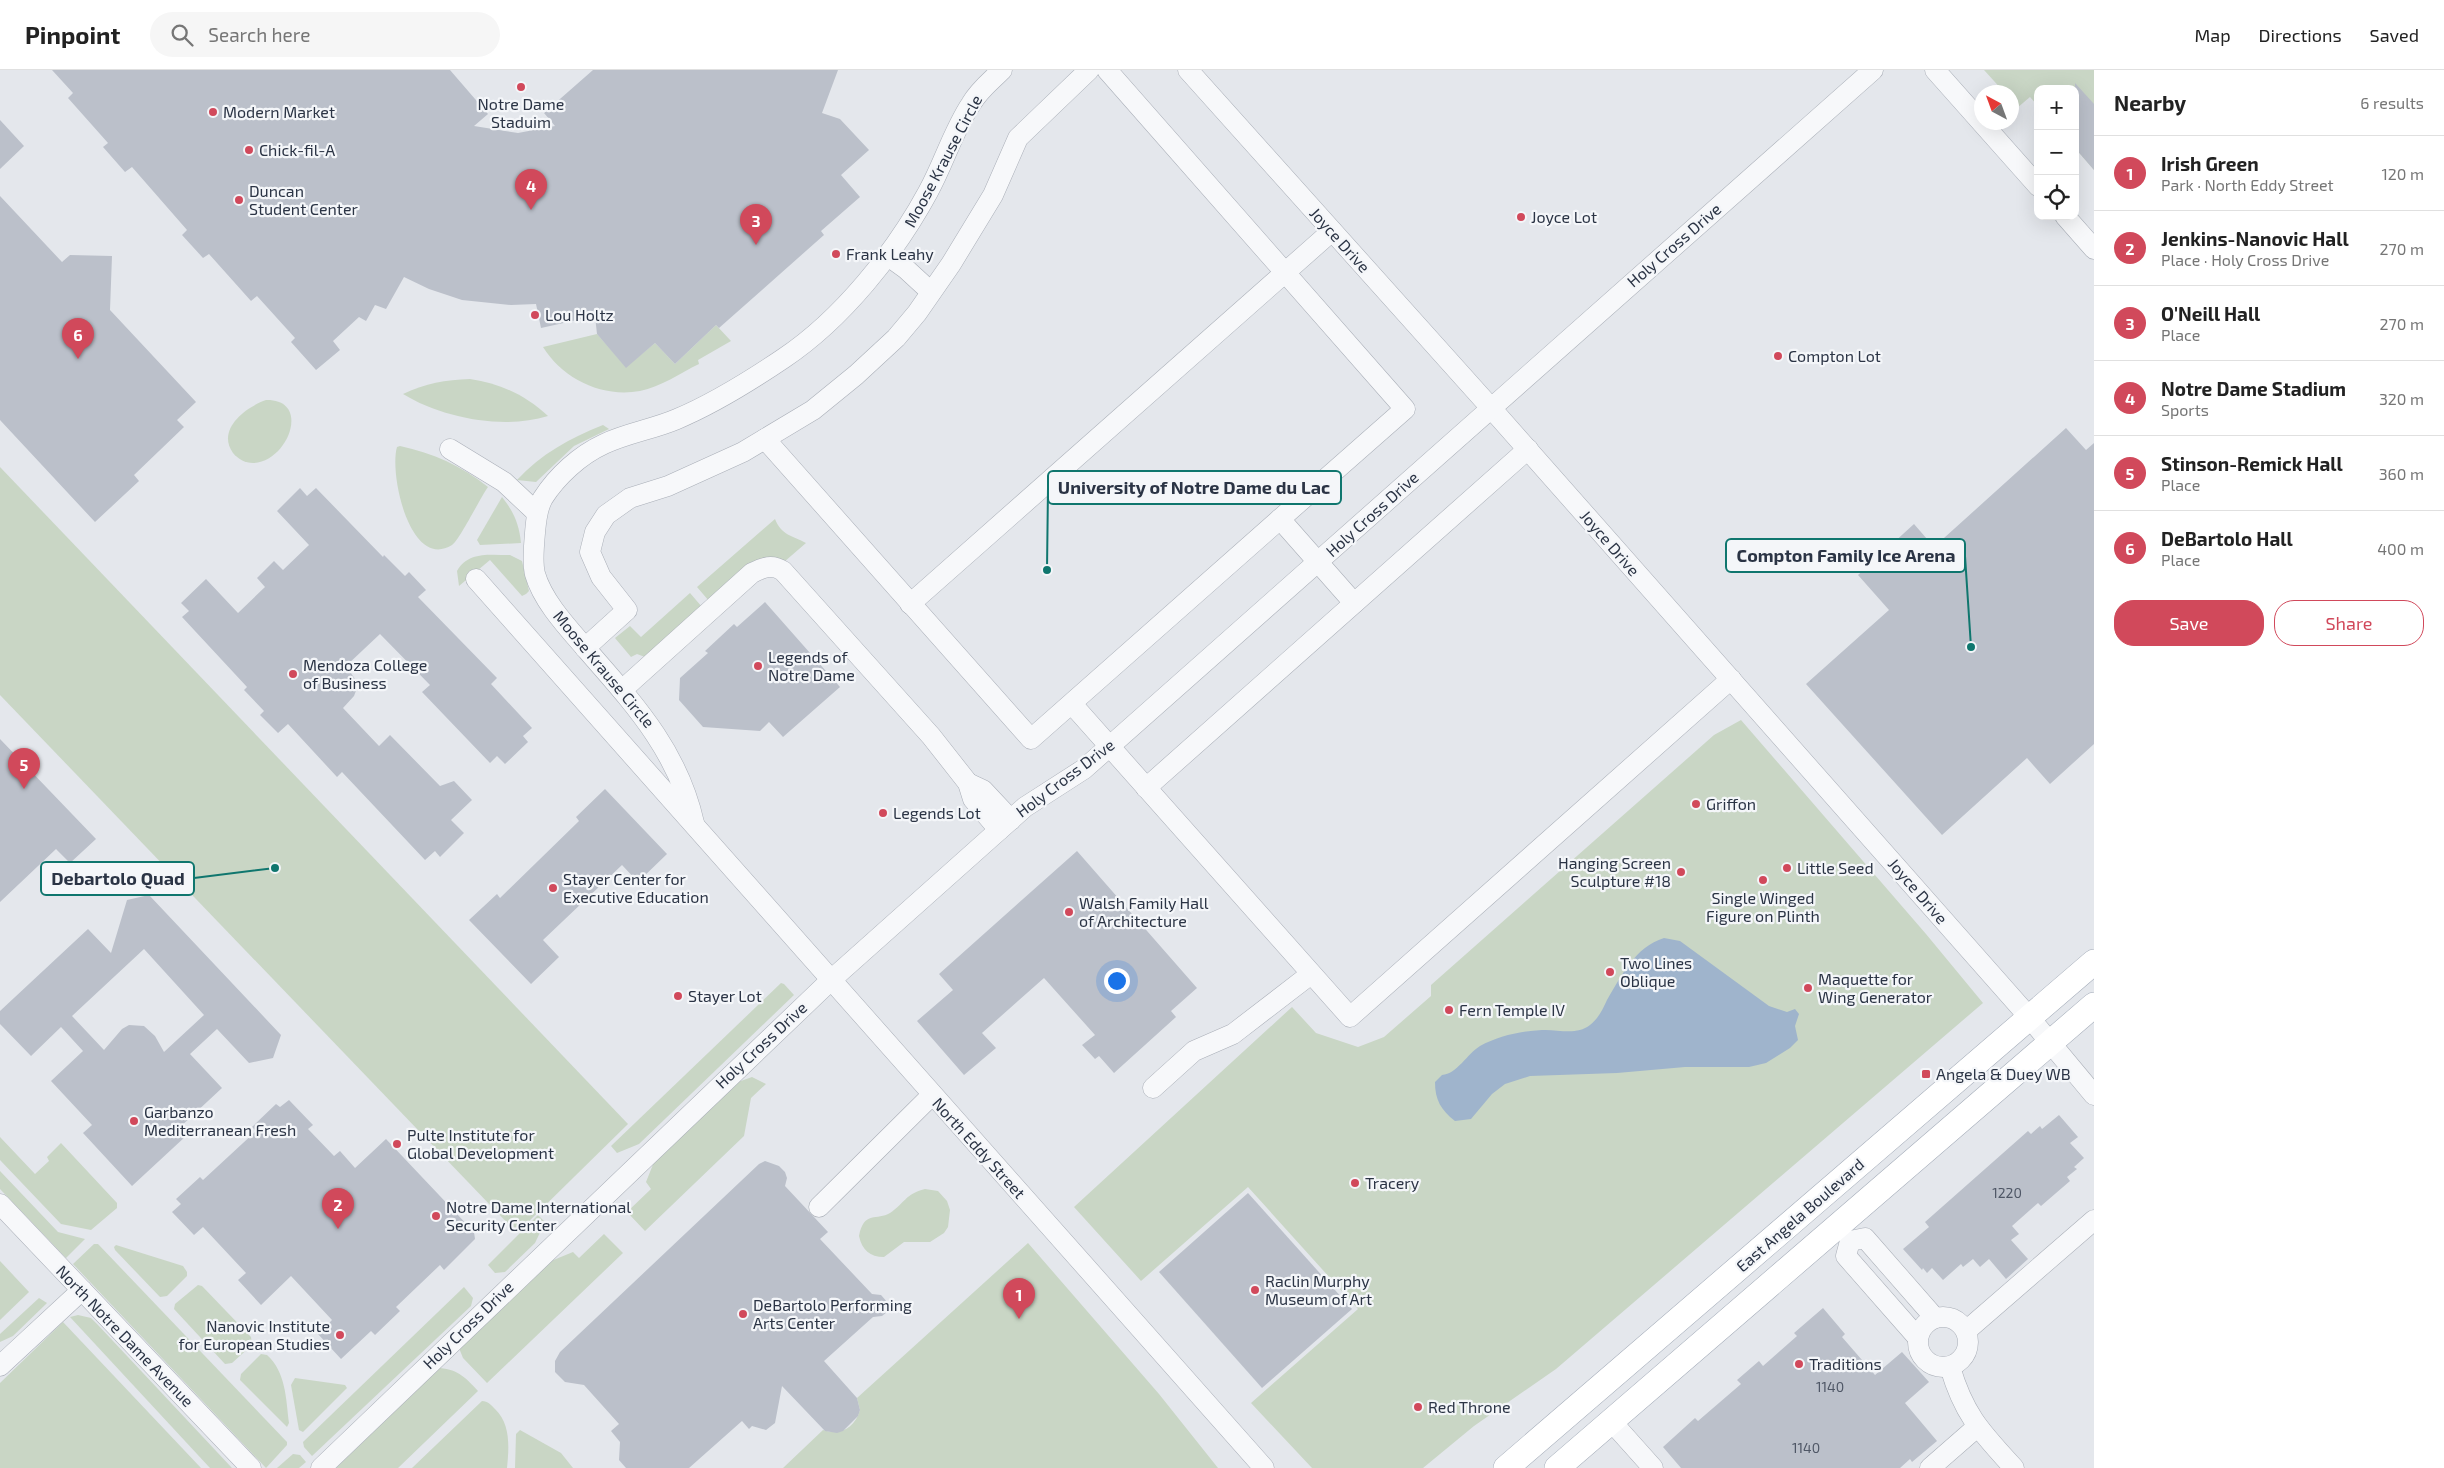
<!DOCTYPE html>
<html lang="en">
<head>
<meta charset="utf-8">
<style>
  :root { --surface:#fff; --page:#f6f6f6; --text:#222; --muted:#767676; --line:#e0e0e0; --accent:#d1495b }
  body { margin:0; font-family:"Exo 2",sans-serif; background:var(--page); color:var(--text) }
  .controls { position:absolute; right:15px; top:15px; display:grid; overflow:hidden; border-radius:10px; box-shadow:0 5px 20px #0002 }
  .controls button { width:45px; height:45px; display:grid; place-items:center; padding:0; border:0; border-bottom:1px solid var(--line); background:var(--surface); color:var(--text); font:25px sans-serif }
  .compass { position:absolute; left:1974px; top:15px; width:45px; height:45px; border-radius:50%; background:var(--surface); box-shadow:0 5px 20px #0002; rotate:319deg }
  .you { position:absolute; left:1116px; top:910px; width:18px; height:18px; margin:-12px; border:4px solid #fff; border-radius:50%; background:#1a73e8; box-shadow:0 0 0 8px #1a73e833 }
  .badge { display:grid; place-items:center; width:32px; height:32px; border-radius:50%; background:var(--accent); color:#fff; font-size:16px; font-weight:700 }
  .pin { position:absolute; translate:-50% -41px; filter:drop-shadow(0 1px 2px #0008) }
  .pin::after { content:''; position:absolute; top:26px; width:18px; height:15px; background:inherit; clip-path:polygon(0 0,100% 0,50% 100%) }
  .list { margin:0; padding:0; list-style:none }
  h2 { display:flex; justify-content:space-between; align-items:center; height:65px; margin:0; padding:0 20px; font-size:21px }
  h2 small { font-size:16px; font-weight:400; color:var(--muted) }
  .list li { display:grid; grid-template-columns:32px 1fr auto; gap:15px; align-items:center; box-sizing:border-box; height:75px; padding:0 20px; border-top:1px solid var(--line) }
  .list b { display:block; font-size:19px; white-space:nowrap }
  .list p { margin:0; font-size:16px; white-space:nowrap; color:var(--muted) }
  .list em { font-size:16px; font-style:normal; color:var(--muted) }
  .actions { display:flex; gap:10px; padding:15px 20px }
  .actions a { flex:1; padding:11px 0; border:1px solid var(--accent); border-radius:20px; text-align:center; font-size:18px; color:var(--accent) }
  .actions .main { background:var(--accent); color:#fff }
  .icon { flex:none; width:28px; height:28px; fill:none; stroke:currentColor; stroke-width:2; stroke-linecap:round; stroke-linejoin:round }
  .map { position:relative; flex:none; width:2094px; height:1398px; overflow:hidden }
  header { display:flex; align-items:center; gap:30px; box-sizing:border-box; height:70px; padding:0 25px; background:var(--surface); border-bottom:1px solid var(--line) }
  header strong { font-size:24px }
  nav { display:flex; gap:28px; margin-inline-start:auto; font-size:18px }
  .search { width:350px; height:45px; background:var(--page); display:flex; align-items:center; gap:12px; box-sizing:border-box; padding:0 18px; border-radius:28px; color:var(--muted); font-size:19px }
  main { display:flex }
  aside { flex:1; background:var(--surface) }
  .map>svg:first-child { display:block }
  .green { fill:#c9d6c5 }
  .water { fill:#9fb4cc }
  .building { fill:#bbc0ca; fill-rule:evenodd }
  .lines { fill:none; stroke-linecap:round; stroke-linejoin:round }
  .minor-casing { stroke:#a9aeb7; stroke-width:21 }
  .major-casing { stroke:#a3abb8; stroke-width:26 }
  .minor { stroke:#f7f8fa; stroke-width:20 }
  .major { stroke:#fff; stroke-width:25 }
  .poi-dot { fill:#d1495b; stroke:#f4f6f9; stroke-width:2 }
  .labels { text-anchor:middle; stroke-width:4.5; stroke-linejoin:round; paint-order:stroke }
  .number-label { font-size:14px; fill:#4f5766 }
  .poi-label { font-size:16px; fill:#2b3445; stroke:#f4f6f9; text-anchor:start }
  .street-label { font-size:16px; fill:#2b3445; stroke:#f4f6f9 }
  .leader { fill:none; stroke:#0f766e; stroke-width:2 }
  .callout-dot { fill:#0f766e; stroke:#f4f6f9; stroke-width:2 }
  .callout { fill:#f4f6f9; stroke:#0f766e; stroke-width:2 }
  .callout-label { font-size:18px; text-anchor:middle; font-weight:bold; fill:#2b3445 }
</style>
</head>
<body>
<header>
<strong>Pinpoint</strong>
<div class="search"><svg class="icon" aria-label="search" viewBox="0 0 24 24"><circle cx="10" cy="10" r="6"/><path d="M15 15l6 6"/></svg>Search here</div>
<nav><a>Map</a><a>Directions</a><a>Saved</a></nav>
</header>
<main>
<div class="map">
<svg width="2094" height="1398" viewBox="0 0 2094 1398">
  <rect width="100%" height="100%" fill="#e4e7ec"/>
  <!-- green -->
  <g class="green">
    <polygon points="1984,0 2094,0 2094,100 2075,78 2075,19 2038,19 2038,36 2030,27 2017,38 2012,31 2012,22 2004,22"/>
    <path d="M716 255 731 271 698 290 699 294C680 303 661 317 640 321 602 328 563 309 543 277L597 264 626 297 655 273 675 294Z"/>
    <path d="M470 309C502 314 525 325 548 346 504 360 442 348 403 324 426 313 445 310 470 309Z"/>
    <path d="M266 330C312 329 288 392 253 393 245 393 238 389 233 383 216 359 246 337 266 330Z"/>
    <path d="M603 355 609 359 574 376 536 412 517 410C541 384 570 368 603 355Z"/>
    <path d="M400 376C433 383 462 396 488 417 480 428 459 471 452 475 410 501 389 404 397 377Z"/>
    <polygon points="0,397 628,1054 517,1163 0,625"/>
    <path d="M502 427C514 442 519 454 521 473L480 475 477 470Z"/>
    <path d="M775 449C781 465 793 466 806 473L784 492 709 531 697 517Z"/>
    <path d="M510 485 522 491 529 521 526 524 522 526 490 490 459 516 457 501C468 481 490 485 510 485Z"/>
    <polygon points="690,523 702,537 645,587 637,584 631,587 615,568 630,556 641,567"/>
    <polygon points="1741,650 1926,864 1983,933 1556,1299 1474,1356 1423,1398 1312,1398 1251,1333 1358,1239 1248,1117 1141,1211 1074,1137 1292,937 1316,963 1358,977 1384,967 1431,926 1431,915 1714,665"/>
    <polygon points="781,913 784,914 794,925 639,1074 617,1083 611,1076"/>
    <polygon points="752,1007 766,1014 751,1028 744,1066 645,1161 627,1142 651,1119 646,1112 654,1092 738,1012"/>
    <polygon points="0,1067 35,1104 49,1091 47,1087 61,1073 117,1133 117,1138 91,1160 61,1154 0,1090"/>
    <polygon points="0,1101 58,1162 85,1169 66,1188 0,1119"/>
    <path d="M925 1119 938 1121 947 1131 950 1140 948 1157 944 1163 930 1172H904L884 1187C870 1187 862 1180 859 1166 864 1140 877 1151 890 1143 905 1133 905 1124 925 1119Z"/>
    <polygon points="538,1145 545,1152 535,1173 505,1202 495,1203 488,1195"/>
    <polygon points="604,1164 623,1183 487,1313 463,1288 459,1278 551,1191 573,1182 579,1188"/>
    <path d="M1028 1173 1159 1324 1218 1398H783L823 1360C840 1366 855 1358 860 1340L857 1328Z"/>
    <polygon points="94,1174 98,1174 287,1372 287,1375 266,1398 73,1194"/>
    <polygon points="116,1175 183,1196 187,1202 187,1206 167,1226 160,1227 115,1180 114,1177"/>
    <polygon points="0,1191 29,1222 0,1250"/>
    <polygon points="198,1215 202,1216 251,1267 252,1275 232,1293 225,1294 174,1239 175,1234"/>
    <polygon points="464,1217 473,1228 471,1236 312,1386 304,1377 303,1372"/>
    <polygon points="39,1228 47,1233 13,1266 0,1272 0,1264"/>
    <polygon points="78,1245 91,1248 98,1255 232,1398 210,1398 70,1247"/>
    <polygon points="63,1252 201,1398 0,1398 0,1313"/>
    <path d="M261 1284 267 1285C286 1302 286 1329 289 1353L287 1357 240 1310 241 1304Z"/>
    <path d="M440 1298C459 1300 466 1308 478 1321L398 1398H336Z"/>
    <polygon points="295,1308 345,1315 347,1318 303,1362 299,1360 291,1315"/>
    <path d="M482 1331C488 1331 491 1335 495 1339 511 1354 509 1378 507 1398H412Z"/>
    <polygon points="520,1360 561,1383 573,1398 515,1398 516,1364"/>
    <polygon points="293,1384 300,1385 306,1392 299,1398 277,1398"/>
  </g>
  <!-- water -->
  <path class="water" d="M1664 868 1680 871 1769 936 1787 942 1795 939 1799 944 1795 956 1798 970 1790 978 1766 993 1749 997H1685L1617 1003 1530 1006 1505 1014 1492 1024 1471 1049 1455 1051C1441 1040 1435 1030 1435 1012L1442 1005C1457 1004 1467 984 1480 976 1498 966 1521 961 1542 960 1558 959 1576 966 1590 955 1598 949 1603 939 1607 930 1622 905 1635 877 1664 868Z"/>
  <!-- building -->
  <g class="building">
    <polygon points="52,0 450,0 488,44 474,56 518,63 555,56 544,43 593,0 838,0 822,43 840,49 869,80 841,105 860,127 821,161 824,165 719,258 716,255 675,294 655,273 626,298 597,264 595,246 541,258 536,234 511,235 462,230 429,219 404,207 386,239 375,235 366,251 359,247 333,271 340,280 316,300 291,272 295,268 257,226 251,231 209,184 203,188 182,165 187,160 132,97 125,102 103,77 108,73 68,28 73,23"/>
    <polygon points="2075,13 2094,34 2094,100 2075,78"/>
    <polygon points="0,50 24,76 0,99"/>
    <polygon points="0,126 62,192 70,185 112,186 110,240 196,332 177,350 184,357 134,405 139,411 95,452 0,350"/>
    <polygon points="2066,358 2086,380 2094,373 2094,674 2050,714 2027,688 1942,765 1806,614 1889,540 1858,505 1914,454 1934,477"/>
    <polygon points="300,418 307,426 316,418 383,487 384,485 405,506 409,502 426,520 418,527 497,608 491,614 532,658 523,666 528,672 505,694 497,686 490,693 422,622 430,615 380,564 346,596 355,609 357,618 354,626 343,638 379,676 390,665 440,716 454,711 472,730 451,750 464,763 440,787 435,781 425,790 342,702 337,707 288,654 278,663 260,645 264,641 244,620 247,617 182,547 189,541 181,533 206,509 238,543 265,517 257,508 274,491 283,500 309,475 277,441"/>
    <polygon points="765,532 840,617 783,667 769,652 760,661 703,657 679,630 680,608 708,583 705,581 734,554 737,557"/>
    <polygon points="0,669 96,769 70,793 56,779 0,832"/>
    <polygon points="605,719 667,784 638,812 622,795 543,870 559,887 531,914 469,850 497,824 500,828 579,751 576,747"/>
    <polygon points="1077,781 1197,918 1171,941 1176,947 1114,1003 1099,986 1095,989 1082,975 1095,965 1044,908 982,963 996,978 964,1005 917,951 953,920 939,904"/>
    <path d="M149 825 281 965 273 988 249 993 217 959 190 984 222 1018 179 1058 186 1066 132 1116 83 1063 92 1055 51 1011 83 981 61 957 31 986 0 954V941L88 859 111 883 127 830ZM144 879 204 945 164 982 155 966 144 956 129 955 122 959 104 980 72 946Z"/>
    <polygon points="289,1030 313,1055 308,1059 334,1086 340,1081 355,1098 386,1069 474,1162 475,1169 444,1200 440,1195 396,1237 400,1241 375,1265 371,1261 341,1289 318,1264 332,1250 291,1206 261,1235 238,1210 246,1203 203,1157 194,1165 172,1142 181,1134 176,1129 200,1107 203,1110 256,1061 252,1057 276,1034 280,1037"/>
    <polygon points="2059,1045 2078,1067 2070,1073 2084,1088 2074,1097 2077,1099 2067,1107 2070,1111 2041,1136 2038,1133 2012,1156 2019,1164 2011,1170 2028,1189 2006,1209 1989,1189 1980,1197 1973,1189 1963,1197 1961,1194 1943,1210 1932,1198 1927,1203 1923,1198 1922,1200 1903,1179 1929,1157 1925,1152 2028,1061 2031,1064 2040,1056 2042,1059"/>
    <polygon points="765,1091 779,1096 785,1102 787,1108 785,1116 828,1162 820,1169 872,1224 881,1225 888,1233 887,1242 882,1246 873,1247 824,1291 857,1328 860,1340 858,1346 843,1361 837,1363 825,1361 782,1316 775,1353 766,1360 752,1356 749,1359 742,1351 689,1398 626,1398 619,1390 620,1372 611,1361 619,1354 584,1315 565,1312 555,1302 555,1291 560,1282 759,1094"/>
    <polygon points="1248,1123 1352,1239 1262,1318 1159,1202"/>
    <polygon points="1823,1238 1845,1264 1842,1267 1875,1305 1902,1282 1929,1312 1905,1333 1937,1371 1912,1392 1910,1389 1900,1398 1681,1398 1663,1377 1695,1348 1698,1351 1741,1314 1737,1310 1759,1291 1763,1296 1797,1266 1794,1263"/>
  </g>
  <g class="lines">
    <!-- minor casing -->
    <g class="minor-casing">
      <g id="minor">
        <polyline points="1107,0 1405,339 1280,449 1354,533"/>
        <polyline points="1188,0 1491,338 2029,947 2094,1025"/>
        <polyline points="1935,0 2038,116"/>
        <polyline points="2065,146 2094,179"/>
        <polyline points="888,186 906,199 931,222"/>
        <polyline points="765,369 1031,669 1280,449"/>
        <polyline points="450,379 504,412 537,443"/>
        <polyline points="476,509 1264,1398"/>
        <polyline points="910,534 1332,161"/>
        <polyline points="585,578 627,540 601,507 590,482 595,462 606,445 630,428 668,416 743,382 813,340 856,305 896,268 917,243 951,194 993,125 1018,68 1089,0"/>
        <path d="M622 620 752 503C764 497 772 494 783 501L931 666 968 713 973 729 999 760"/>
        <polyline points="1072,634 1350,947 1731,609"/>
        <polyline points="968,713 983,720 1011,750"/>
        <polyline points="1146,718 1528,379"/>
        <path d="M694 753C678 681 634 634 587 580 569 559 543 532 535 504 532 492 534 475 535 463 536 451 537 438 543 428 557 406 580 385 604 374 627 363 654 359 677 349 715 333 750 311 784 288 842 249 895 183 928 122 944 93 953 61 971 34 979 20 991 11 1002 0"/>
        <polyline points="1153,1018 1194,981 1233,964 1311,904"/>
        <polyline points="0,1134 251,1398"/>
        <polyline points="819,1137 932,1025"/>
        <polyline points="1850,1171 1846,1186 1918,1268"/>
        <polyline points="1850,1171 1865,1168 1935,1248"/>
        <circle cx="1943" cy="1272" r="25"/>
        <polyline points="1966,1261 2094,1150"/>
        <polyline points="0,1296 82,1220"/>
        <path d="M1950 1297C1964 1345 1981 1362 2014 1398"/>
        <polyline points="1611,1351 1653,1398"/>
        <polyline points="321,1398 831,910 1025,737 1084,699 1873,0"/>
        <polyline points="1930,1398 1977,1357"/>
      </g>
    </g>
    <!-- major casing -->
    <g class="major-casing">
      <g id="major">
        <polyline points="1506,1398 2094,892"/>
        <polyline points="1557,1398 2094,935"/>
      </g>
    </g>
    <!-- minor -->
    <use href="#minor" class="minor"/>
    <!-- major -->
    <use href="#major" class="major"/>
  </g>
  <!-- markers -->
  <g class="poi-dot">
    <circle cx="521" cy="17" r="5"/>
    <circle cx="213" cy="42" r="5"/>
    <circle cx="249" cy="80" r="5"/>
    <circle cx="239" cy="130" r="5"/>
    <circle cx="1521" cy="147" r="5"/>
    <circle cx="836" cy="184" r="5"/>
    <circle cx="535" cy="245" r="5"/>
    <circle cx="1778" cy="286" r="5"/>
    <circle cx="758" cy="596" r="5"/>
    <circle cx="293" cy="604" r="5"/>
    <circle cx="1696" cy="734" r="5"/>
    <circle cx="883" cy="743" r="5"/>
    <circle cx="1787" cy="798" r="5"/>
    <circle cx="1681" cy="802" r="5"/>
    <circle cx="1763" cy="810" r="5"/>
    <circle cx="553" cy="818" r="5"/>
    <circle cx="1069" cy="842" r="5"/>
    <circle cx="1610" cy="902" r="5"/>
    <circle cx="1808" cy="918" r="5"/>
    <circle cx="678" cy="926" r="5"/>
    <circle cx="1449" cy="940" r="5"/>
    <rect x="1921" y="999" width="10" height="10" rx="2.5"/>
    <circle cx="134" cy="1051" r="5"/>
    <circle cx="397" cy="1074" r="5"/>
    <circle cx="1355" cy="1113" r="5"/>
    <circle cx="436" cy="1146" r="5"/>
    <circle cx="1255" cy="1220" r="5"/>
    <circle cx="743" cy="1244" r="5"/>
    <circle cx="340" cy="1265" r="5"/>
    <circle cx="1799" cy="1294" r="5"/>
    <circle cx="1418" cy="1337" r="5"/>
  </g>
  <g class="labels">
    <!-- number labels -->
    <g class="number-label">
      <text x="2007" y="1128">1220</text>
      <text x="1830" y="1322">1140</text>
      <text x="1806" y="1383">1140</text>
    </g>
    <!-- poi labels -->
    <g class="poi-label">
      <text x="521" y="40" text-anchor="middle">Notre Dame<tspan x="521" dy="18">Staduim</tspan></text>
      <text x="223" y="48">Modern Market</text>
      <text x="259" y="86">Chick-fil-A</text>
      <text x="249" y="127">Duncan<tspan x="249" dy="18">Student Center</tspan></text>
      <text x="1531" y="153">Joyce Lot</text>
      <text x="846" y="190">Frank Leahy</text>
      <text x="545" y="251">Lou Holtz</text>
      <text x="1788" y="292">Compton Lot</text>
      <text x="768" y="593">Legends of<tspan x="768" dy="18">Notre Dame</tspan></text>
      <text x="303" y="601">Mendoza College<tspan x="303" dy="18">of Business</tspan></text>
      <text x="1706" y="740">Griffon</text>
      <text x="893" y="749">Legends Lot</text>
      <text x="1671" y="799" text-anchor="end">Hanging Screen<tspan x="1671" dy="18">Sculpture #18</tspan></text>
      <text x="1797" y="804">Little Seed</text>
      <text x="563" y="815">Stayer Center for<tspan x="563" dy="18">Executive Education</tspan></text>
      <text x="1763" y="834" text-anchor="middle">Single Winged<tspan x="1763" dy="18">Figure on Plinth</tspan></text>
      <text x="1079" y="839">Walsh Family Hall<tspan x="1079" dy="18">of Architecture</tspan></text>
      <text x="1620" y="899">Two Lines<tspan x="1620" dy="18">Oblique</tspan></text>
      <text x="1818" y="915">Maquette for<tspan x="1818" dy="18">Wing Generator</tspan></text>
      <text x="688" y="932">Stayer Lot</text>
      <text x="1459" y="946">Fern Temple IV</text>
      <text x="1936" y="1010">Angela &amp; Duey WB</text>
      <text x="144" y="1048">Garbanzo<tspan x="144" dy="18">Mediterranean Fresh</tspan></text>
      <text x="407" y="1071">Pulte Institute for<tspan x="407" dy="18">Global Development</tspan></text>
      <text x="1365" y="1119">Tracery</text>
      <text x="446" y="1143">Notre Dame International<tspan x="446" dy="18">Security Center</tspan></text>
      <text x="1265" y="1217">Raclin Murphy<tspan x="1265" dy="18">Museum of Art</tspan></text>
      <text x="753" y="1241">DeBartolo Performing<tspan x="753" dy="18">Arts Center</tspan></text>
      <text x="330" y="1262" text-anchor="end">Nanovic Institute<tspan x="330" dy="18">for European Studies</tspan></text>
      <text x="1809" y="1300">Traditions</text>
      <text x="1428" y="1343">Red Throne</text>
    </g>
    <!-- street labels -->
    <g class="street-label">
      <text transform="translate(943 91) rotate(-62)" y="6">Moose Krause Circle</text>
      <text transform="translate(1340 170) rotate(48)" y="6">Joyce Drive</text>
      <text transform="translate(1674 175) rotate(-41)" y="6">Holy Cross Drive</text>
      <text transform="translate(1372 444) rotate(-42)" y="6">Holy Cross Drive</text>
      <text transform="translate(1610 473) rotate(49)" y="6">Joyce Drive</text>
      <text transform="translate(604 599) rotate(50)" y="6">Moose Krause Circle</text>
      <text transform="translate(1065 708) rotate(-37)" y="6">Holy Cross Drive</text>
      <text transform="translate(1918 821) rotate(49)" y="6">Joyce Drive</text>
      <text transform="translate(761 975) rotate(-43)" y="6">Holy Cross Drive</text>
      <text transform="translate(979 1078) rotate(48)" y="6">North Eddy Street</text>
      <text transform="translate(1800 1145) rotate(-41)" y="6">East Angela Boulevard</text>
      <text transform="translate(468 1255) rotate(-44)" y="6">Holy Cross Drive</text>
      <text transform="translate(125 1266) rotate(46)" y="6">North Notre Dame Avenue</text>
    </g>
  </g>
  <!-- callouts -->
  <path class="leader" d="M1047 500L1048 418M1971 577L1965 486M275 798L194 808"/>
  <g class="callout-dot">
    <circle cx="1047" cy="500" r="5"/>
    <circle cx="1971" cy="577" r="5"/>
    <circle cx="275" cy="798" r="5"/>
  </g>
  <g class="callout">
    <rect x="1048" y="401" width="293" height="33" rx="5"/>
    <rect x="1726" y="469" width="239" height="33" rx="5"/>
    <rect x="41" y="792" width="153" height="33" rx="5"/>
  </g>
  <g class="callout-label">
    <text x="1194" y="424">University of Notre Dame du Lac</text>
    <text x="1846" y="492">Compton Family Ice Arena</text>
    <text x="118" y="815">Debartolo Quad</text>
  </g>
</svg>
<div class="controls">
<button>+</button>
<button>−</button>
<button><svg class="icon" aria-label="locate" viewBox="0 0 24 24"><circle cx="12" cy="12" r="6"/><path d="M12 2v4M12 18v4M2 12h4M18 12h4"/></svg></button>
</div>
<svg class="compass" viewBox="-18 -18 36 36"><path d="M0-13l5 13h-10z" fill="#e53935"/><path d="M0 13l5-13h-10z" fill="#767676"/></svg>
<div class="you"></div>
<div class="pin badge" style="left:1019px;top:1249px">1</div>
<div class="pin badge" style="left:338px;top:1159px">2</div>
<div class="pin badge" style="left:756px;top:175px">3</div>
<div class="pin badge" style="left:531px;top:140px">4</div>
<div class="pin badge" style="left:24px;top:719px">5</div>
<div class="pin badge" style="left:78px;top:289px">6</div>
</div>
<aside>
<h2>Nearby<small>6 results</small></h2>
<ul class="list">
<li><span class="badge">1</span><div><b>Irish Green</b><p>Park · North Eddy Street</p></div><em>120 m</em></li>
<li><span class="badge">2</span><div><b>Jenkins-Nanovic Hall</b><p>Place · Holy Cross Drive</p></div><em>270 m</em></li>
<li><span class="badge">3</span><div><b>O'Neill Hall</b><p>Place</p></div><em>270 m</em></li>
<li><span class="badge">4</span><div><b>Notre Dame Stadium</b><p>Sports</p></div><em>320 m</em></li>
<li><span class="badge">5</span><div><b>Stinson-Remick Hall</b><p>Place</p></div><em>360 m</em></li>
<li><span class="badge">6</span><div><b>DeBartolo Hall</b><p>Place</p></div><em>400 m</em></li>
</ul>
<div class="actions"><a class="main">Save</a><a>Share</a></div>
</aside>
</main>
</body>
</html>
